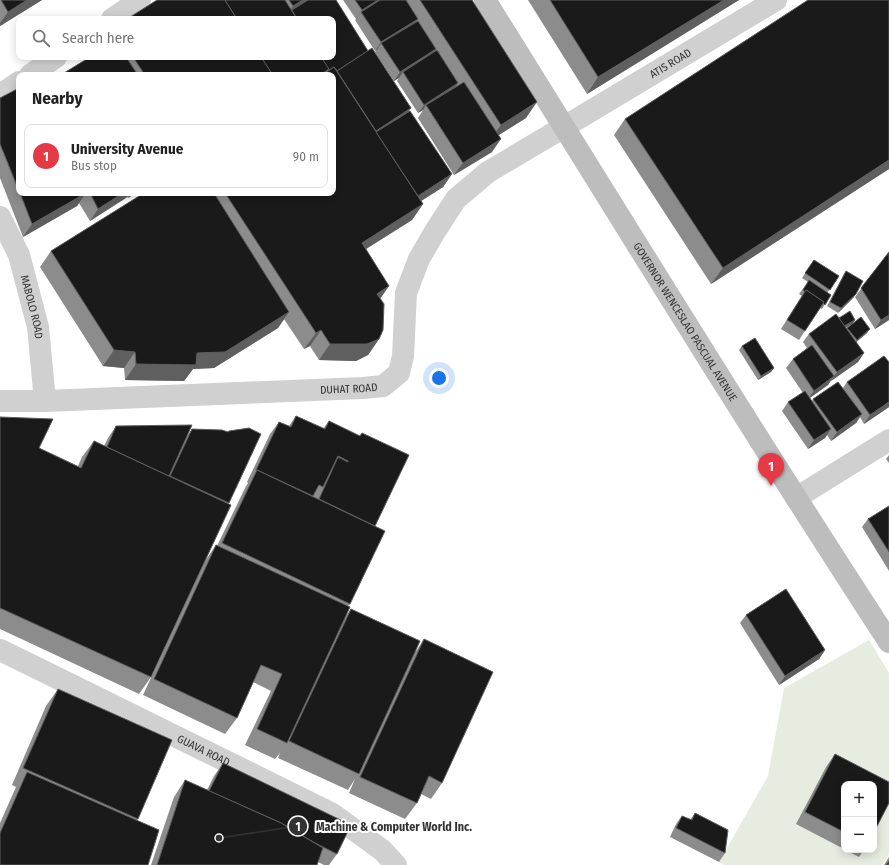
<!DOCTYPE html>
<html lang="en">
<head>
<meta charset="utf-8">
<style>
  :root { --surface:#fff; --page:#f2f2f2; --text:#222; --muted:#767676; --line:#e0e0e0; --accent:#e63946 }
  body { margin:0; font-family:"Fira Sans Condensed",sans-serif; background:var(--page); color:var(--text) }
  .controls { position:absolute; right:12px; bottom:12px; display:grid; overflow:hidden; border-radius:8px; box-shadow:0 2px 10px #0003 }
  .controls button { width:36px; height:36px; display:grid; place-items:center; padding:0; border:0; border-bottom:1px solid var(--line); background:var(--surface); color:var(--text); font:20px sans-serif }
  .you { position:absolute; left:439px; top:378px; width:14px; height:14px; margin:-10px; border:3px solid #fff; border-radius:50%; background:#1a73e8; box-shadow:0 0 0 6px #1a73e833 }
  .badge { display:grid; place-items:center; width:26px; height:26px; border-radius:50%; background:var(--accent); color:#fff; font-size:13px; font-weight:700 }
  .pin { position:absolute; translate:-50% -33px; filter:drop-shadow(0 1px 2px #0008) }
  .pin::after { content:''; position:absolute; top:21px; width:14px; height:12px; background:inherit; clip-path:polygon(0 0,100% 0,50% 100%) }
  .list { margin:0; padding:0; list-style:none }
  h2 { display:flex; justify-content:space-between; align-items:center; height:52px; margin:0; padding:0 16px; font-size:17px }
  h2 small { font-size:13px; font-weight:400; color:var(--muted) }
  .list li { display:grid; grid-template-columns:26px 1fr auto; gap:12px; align-items:center; box-sizing:border-box; height:64px; margin:0 8px 8px; padding:0 8px; border:1px solid var(--line); border-radius:8px }
  .list b { display:block; font-size:15px; white-space:nowrap }
  .list p { margin:0; font-size:13px; white-space:nowrap; color:var(--muted) }
  .list em { font-size:13px; font-style:normal; color:var(--muted) }
  .icon { flex:none; width:22px; height:22px; fill:none; stroke:currentColor; stroke-width:2; stroke-linecap:round; stroke-linejoin:round }
  .map { position:relative; flex:none; width:889px; height:865px; overflow:hidden }
  .search { position:absolute; background:var(--surface); box-shadow:0 2px 10px #0003; left:16px; top:16px; width:320px; height:44px; display:flex; align-items:center; gap:10px; box-sizing:border-box; padding:0 14px; border-radius:8px; color:var(--muted); font-size:15px }
  .panel { position:absolute; background:var(--surface); box-shadow:0 2px 10px #0003; left:16px; top:72px; width:320px; height:124px; border-radius:8px }
  .map>svg:first-child { display:block }
  .green { fill:#e6ecdf; fill-rule:evenodd }
  .lines { fill:none; stroke-linecap:round; stroke-linejoin:round }
  .minor { stroke:#d0d0d0; stroke-width:22 }
  .tertiary { stroke:#d0d0d0; stroke-width:22 }
  .secondary { stroke:#bdbdbd; stroke-width:22 }
  .wall { fill:#8c8c8c }
  .shaded-wall { fill:#5f5f5f }
  .building { fill:#1a1a1a; stroke:#5f5f5f }
  .labels { text-anchor:middle; stroke-width:4; stroke-linejoin:round; paint-order:stroke }
  .street-label { font-size:11px; fill:#333; stroke:#fff }
  .leader { fill:none; stroke:#333; stroke-width:1.5 }
  .callout-dot { fill:#333; stroke:#fff; stroke-width:1.5 }
  .mark-label { font-size:12px; text-anchor:middle; font-weight:bold; fill:#fff }
  .callout-label { font-size:12px; text-anchor:middle; font-weight:bold; fill:#333; stroke:#fff; stroke-width:4; stroke-linejoin:round; paint-order:stroke }
</style>
</head>
<body>
<div class="map">
<svg width="889" height="865" viewBox="0 0 889 865">
  <rect width="100%" height="100%" fill="#fff"/>
  <!-- green -->
  <path class="green" d="M869 640 889 673V854L882 865H724L719 862 768 776 784 688ZM844 784H874V850H844Z"/>
  <g class="lines">
    <!-- minor -->
    <g class="minor">
      <polyline points="112,19 140,0"/>
      <polyline points="30,75 56,57"/>
      <polyline points="0,95 19,82"/>
      <path id="s1" d="M564 127 776 0"/>
      <path id="s2" d="M0 217 19 255 38 327 45 401"/>
      <polyline points="796,498 889,440"/>
    </g>
    <!-- tertiary -->
    <g class="tertiary">
      <path id="s3" d="M0 401H45L363 388 383 386 399 373 403 356 406 293 419 259 434 233 456 199 488 172 564 127"/>
      <path id="s4" d="M0 650 41 670 331 813 382 850 396 865"/>
    </g>
    <!-- secondary -->
    <path class="secondary" id="s5" d="M485 0C619 215 751 430 889 642"/>
  </g>
  <!-- wall -->
  <g class="wall">
    <polygon points="0,0 42,0 0,26"/>
    <polygon points="157,0 336,0 368,51 411,108 409,111 452,174 443,187 421,201 423,204 412,220 366,249 389,286 380,298 379,339 368,355 356,361 319,360 310,346 304,349 284,319 278,328 214,368 193,369 184,381 125,380 124,368 103,366 40,267 51,251 144,193 333,193 333,75 63,75 64,73 90,57 333,57"/>
    <polygon points="343,0 472,0 526,118 499,135 492,152 454,175 418,118 423,110 418,113 397,81 399,78 394,81 375,52 377,50 375,51 355,20 357,18 356,19"/>
    <polygon points="528,0 739,0 587,94"/>
    <polygon points="19,88 19,193 136,193 128,198 127,197 90,221 79,203 77,206 23,237 0,178 0,98"/>
    <polygon points="625,119 889,169 711,284 614,135"/>
    <polygon points="889,252 889,320 875,329 855,297"/>
    <polygon points="814,260 839,276 827,293 831,295 822,309 820,308 799,340 781,329 802,296 799,294 808,282 802,278"/>
    <polygon points="846,271 856,294 853,298 838,313 827,306 843,276"/>
    <polygon points="839,318 855,320 852,324 846,328 847,329 847,328 867,333 856,342 864,353 858,362 831,381 830,381 828,385 810,398 812,401 813,399 843,388 847,382 889,407 864,424 860,417 856,423 831,441 827,435 825,438 808,449 782,411 788,402 803,393 786,368 793,359 807,348 803,342 809,334"/>
    <polygon points="742,346 774,368 771,372 758,380 739,350"/>
    <polygon points="296,416 323,429 329,421 359,436 362,433 375,526 350,604 348,606 346,616 351,609 416,651 424,639 442,783 431,799 421,794 417,803 405,819 349,793 355,779 348,790 278,758 280,753 275,759 245,745 271,691 253,682 237,718 225,734 143,695 205,561 216,545 217,546 246,486 248,483 247,482 270,434 279,422 289,426"/>
    <polygon points="0,417 39,448 78,466 82,457 94,441 104,446 108,438 116,426 187,436 192,429 227,432 229,431 229,503 151,677 139,694 0,629"/>
    <polygon points="889,455 889,463 886,459"/>
    <polygon points="889,506 889,571 862,527 868,519"/>
    <polygon points="746,615 825,650 819,659 779,685 740,623"/>
    <polygon points="58,689 138,819 137,821 0,865 0,823 16,787 12,785 46,706"/>
    <polygon points="835,754 844,784 844,849 796,824 826,767"/>
    <polygon points="223,763 337,854 329,865 324,865 318,862 317,865 151,865 174,797 185,780 207,790 214,776"/>
    <polygon points="695,813 725,853 719,862 670,837 676,824 682,816 690,820"/>
    <polygon points="845,850 864,850 859,857"/>
    <polygon points="889,857 889,865 884,865"/>
  </g>
  <!-- shaded-wall -->
  <g class="shaded-wall">
    <polygon points="27,0 42,0 0,26 0,23 8,12"/>
    <polygon points="303,0 314,0 284,19 293,6"/>
    <polygon points="378,0 386,0 361,12 357,18 356,19 362,10"/>
    <polygon points="724,0 739,0 587,94 598,77"/>
    <polygon points="418,19 412,28 381,43 377,50 375,51 381,42"/>
    <polygon points="436,49 430,58 403,72 399,78 394,81 400,72"/>
    <polygon points="458,83 452,92 426,105 423,110 418,113 424,105"/>
    <polygon points="537,102 526,118 489,141 501,125"/>
    <polygon points="411,108 402,121 374,133 373,133"/>
    <polygon points="501,139 492,152 454,175 463,163"/>
    <polygon points="889,160 889,169 711,284 723,268"/>
    <polygon points="452,174 443,187 407,210 416,197"/>
    <polygon points="86,193 77,206 23,237 32,224"/>
    <polygon points="123,193 130,193 126,198 90,221 98,209"/>
    <polygon points="131,193 136,193 128,198"/>
    <polygon points="423,204 412,220 350,259 362,243"/>
    <polygon points="389,286 378,302 377,294"/>
    <polygon points="856,294 853,298 838,313 841,308"/>
    <polygon points="289,312 278,328 214,368 193,369 184,381 125,380 136,364"/>
    <polygon points="889,315 889,320 875,329 881,320"/>
    <polygon points="855,320 852,324 841,330 844,326"/>
    <polygon points="870,329 867,333 854,344 857,340"/>
    <polygon points="321,330 310,346 304,349 316,333"/>
    <polygon points="379,339 368,355 356,361 319,360 330,344"/>
    <polygon points="114,350 135,352 124,368 103,366"/>
    <polygon points="864,353 858,362 831,381 837,372"/>
    <polygon points="774,368 771,372 758,380 761,376"/>
    <polygon points="834,376 828,385 808,399 814,391"/>
    <polygon points="889,402 889,407 864,424 870,415"/>
    <polygon points="862,414 856,423 831,441 837,432"/>
    <polygon points="831,429 825,438 808,449 814,440"/>
    <polygon points="825,650 819,659 779,685 785,676"/>
  </g>
  <!-- building -->
  <g class="building">
    <polygon points="1,0 27,0 8,12"/>
    <polygon points="157,0 225,0 237,19 127,19"/>
    <polygon points="225,0 285,0 297,19 237,19"/>
    <polygon points="289,0 303,0 293,6"/>
    <polygon points="308,0 336,0 368,51 337,71 334,67 329,70 321,57 333,57 333,19 297,19 292,10"/>
    <polygon points="355,0 378,0 362,10"/>
    <polygon points="380,0 406,0 418,19 381,42 361,12"/>
    <polygon points="420,0 472,0 537,102 501,125"/>
    <polygon points="550,0 724,0 598,77"/>
    <polygon points="808,0 889,0 889,160 723,268 625,119"/>
    <polygon points="418,21 436,49 400,72 381,43"/>
    <polygon points="372,48 411,108 376,131 337,71"/>
    <polygon points="437,50 458,83 424,105 403,72"/>
    <polygon points="90,57 126,57 138,75 65,75 64,73"/>
    <polygon points="133,57 261,57 273,75 145,75"/>
    <polygon points="261,57 321,57 329,69 320,75 273,75"/>
    <polygon points="334,67 423,204 362,243 389,286 377,294 384,304 383,330 379,339 367,344 330,344 321,330 316,333 225,193 333,193 333,75 322,75"/>
    <polygon points="464,82 501,139 463,163 426,105"/>
    <polygon points="19,88 19,191 0,144 0,98"/>
    <polygon points="410,111 452,174 418,196 376,132"/>
    <polygon points="20,193 86,193 32,224"/>
    <polygon points="90,193 123,193 98,209"/>
    <polygon points="144,193 214,193 289,312 225,352 197,353 196,365 136,364 135,352 114,350 51,251"/>
    <polygon points="889,252 889,315 881,320 861,288"/>
    <polygon points="814,260 839,276 830,290 805,273"/>
    <polygon points="846,271 863,281 856,294 841,308 830,302"/>
    <polygon points="809,280 831,295 825,305 823,303 824,302 806,290 805,292 803,290"/>
    <polygon points="806,290 824,302 805,331 787,320"/>
    <polygon points="850,311 855,320 844,326 839,318"/>
    <polygon points="836,314 864,353 837,372 809,334"/>
    <polygon points="861,317 870,329 857,340 847,328"/>
    <polygon points="755,338 774,368 761,376 742,346"/>
    <polygon points="812,345 834,376 814,391 793,359"/>
    <polygon points="884,356 889,362 889,402 870,415 847,382"/>
    <polygon points="838,382 862,414 837,432 813,399"/>
    <polygon points="805,391 831,429 814,440 788,402"/>
    <polygon points="296,416 325,429 329,421 360,436 362,433 409,455 375,526 319,499 338,457 348,462 348,461 338,456 323,487 319,485 313,496 257,470 256,470 279,422 291,427"/>
    <polygon points="0,417 53,419 39,448 81,468 94,441 231,505 151,677 0,608"/>
    <polygon points="192,425 169,476 107,447 116,426"/>
    <polygon points="249,428 261,434 229,503 170,476 192,429 222,430 228,432 229,431"/>
    <polygon points="257,470 385,531 350,604 222,543"/>
    <polygon points="889,506 889,552 868,519"/>
    <polygon points="216,545 350,607 287,743 257,729 282,674 261,665 237,718 154,679"/>
    <polygon points="786,589 825,650 785,676 746,615"/>
    <polygon points="351,609 420,641 359,774 289,741"/>
    <polygon points="424,639 493,672 442,783 429,776 417,803 360,777"/>
    <polygon points="58,689 172,740 138,819 23,768"/>
    <polygon points="835,754 889,782 889,803 874,832 874,784 844,784 844,832 805,812"/>
    <polygon points="223,763 351,825 337,854 315,843 281,823 209,791"/>
    <polygon points="27,772 159,830 148,865 0,865 0,833"/>
    <polygon points="185,780 281,823 323,848 317,865 157,865"/>
    <polygon points="695,813 728,830 725,853 676,828 682,816 692,820"/>
    <polygon points="889,861 889,865 886,865"/>
  </g>
  <g class="labels">
    <!-- street labels -->
    <g class="street-label">
      <text dy="4" stroke="none"><textPath href="#s1" startOffset="124">ATIS ROAD</textPath></text>
      <text dy="4" stroke="none"><textPath href="#s2" startOffset="96">MABOLO ROAD</textPath></text>
      <text dy="4" stroke="none"><textPath href="#s5" startOffset="379">GOVERNOR WENCESLAO PASCUAL AVENUE</textPath></text>
      <text dy="4" stroke="none"><textPath href="#s3" startOffset="349">DUHAT ROAD</textPath></text>
      <text dy="4" stroke="none"><textPath href="#s4" startOffset="227">GUAVA ROAD</textPath></text>
    </g>
  </g>
  <!-- callouts -->
  <path class="leader" d="M219 838L298 826"/>
  <g class="callout-dot">
    <circle cx="219" cy="838" r="4"/>
    <circle cx="298" cy="826" r="10"/>
  </g>
  <g class="mark-label">
    <text x="298" y="831">1</text>
  </g>
  <g class="callout-label">
    <text x="394" y="831">Machine &amp; Computer World Inc.</text>
  </g>
</svg>
<div class="controls">
<button>+</button>
<button>−</button>
</div>
<div class="you"></div>
<div class="pin badge" style="left:771px;top:486px">1</div>
<div class="search"><svg class="icon" aria-label="search" viewBox="0 0 24 24"><circle cx="10" cy="10" r="6"/><path d="M15 15l6 6"/></svg>Search here</div>
<section class="panel">
<h2>Nearby<small></small></h2>
<ul class="list">
<li><span class="badge">1</span><div><b>University Avenue</b><p>Bus stop</p></div><em>90 m</em></li>
</ul>
</section>
</div>
</body>
</html>
